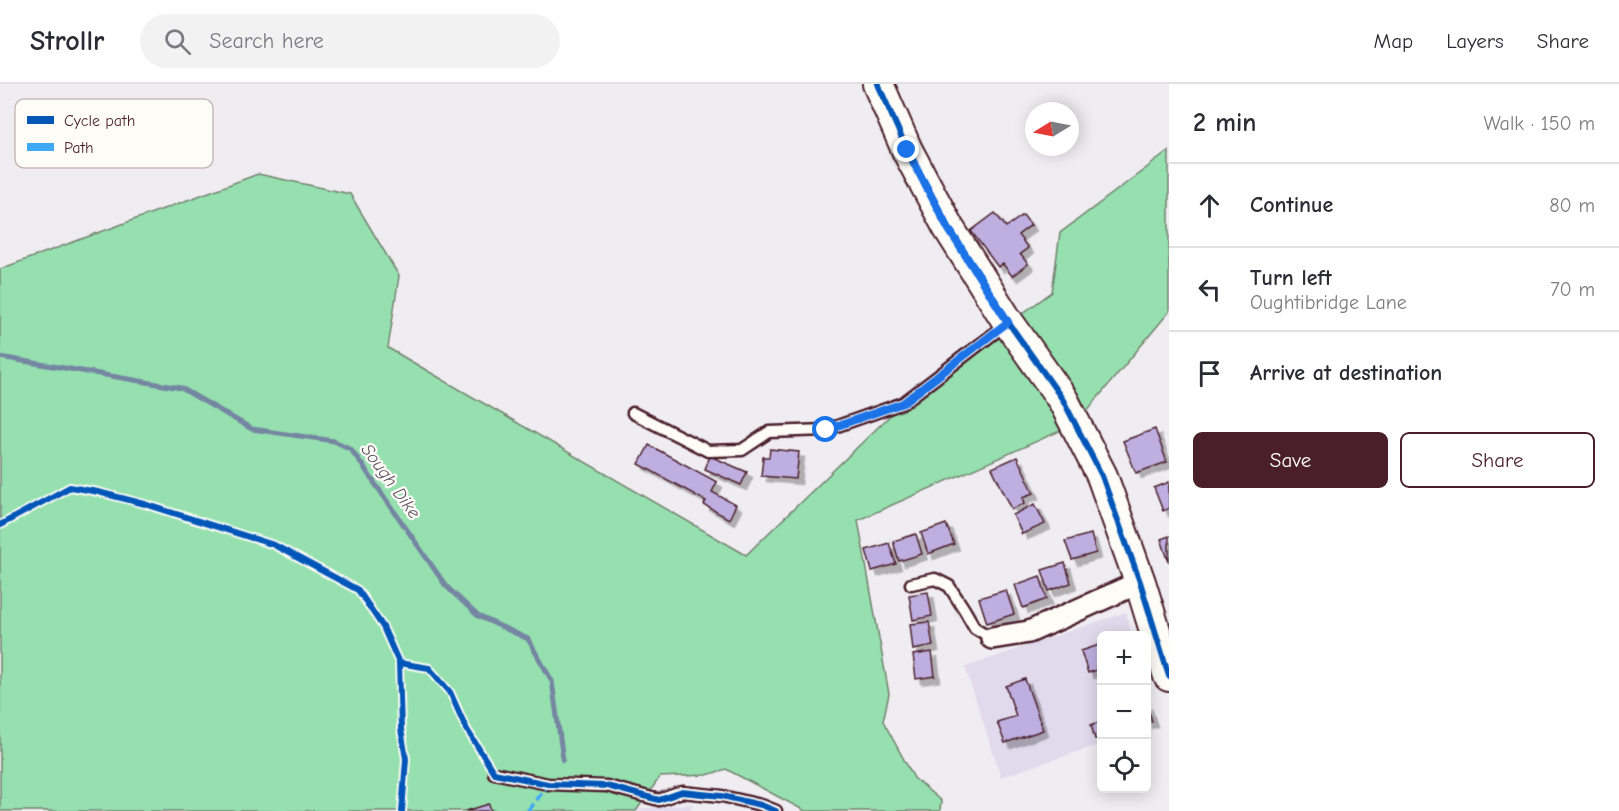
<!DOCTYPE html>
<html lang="en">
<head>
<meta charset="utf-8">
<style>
  :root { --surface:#fff; --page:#f2f2f3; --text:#2b2b33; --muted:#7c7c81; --line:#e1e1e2; --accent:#4a1f2b }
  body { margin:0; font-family:"Comic Neue",sans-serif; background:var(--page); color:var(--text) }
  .controls { position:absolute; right:18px; bottom:18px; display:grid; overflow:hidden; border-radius:9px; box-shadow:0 3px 15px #0003 }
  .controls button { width:54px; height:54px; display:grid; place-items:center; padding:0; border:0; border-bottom:2px solid var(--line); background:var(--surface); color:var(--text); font:30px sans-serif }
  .compass { position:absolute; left:1025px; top:18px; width:54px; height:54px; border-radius:50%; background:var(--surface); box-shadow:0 3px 15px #0003; rotate:260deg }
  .stop { position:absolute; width:18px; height:18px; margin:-14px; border:4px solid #1a73e8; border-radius:50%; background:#fff }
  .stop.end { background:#1a73e8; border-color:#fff; box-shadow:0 2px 6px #0008 }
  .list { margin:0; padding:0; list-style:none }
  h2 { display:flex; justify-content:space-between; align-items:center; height:78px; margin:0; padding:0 24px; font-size:26px }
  h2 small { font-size:20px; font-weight:400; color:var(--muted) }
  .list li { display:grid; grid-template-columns:39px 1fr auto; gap:18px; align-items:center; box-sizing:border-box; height:84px; padding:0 24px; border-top:2px solid var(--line) }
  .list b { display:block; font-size:22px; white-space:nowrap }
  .list p { margin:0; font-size:20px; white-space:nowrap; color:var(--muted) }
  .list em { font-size:20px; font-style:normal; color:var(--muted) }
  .actions { display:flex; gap:12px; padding:18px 24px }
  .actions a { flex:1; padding:14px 0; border:2px solid var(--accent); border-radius:9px; text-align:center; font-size:21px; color:var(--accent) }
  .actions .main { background:var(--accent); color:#fff }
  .icon { flex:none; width:33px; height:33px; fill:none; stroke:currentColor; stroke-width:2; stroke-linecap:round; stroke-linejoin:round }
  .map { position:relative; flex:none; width:1169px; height:727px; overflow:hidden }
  header { display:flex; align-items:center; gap:36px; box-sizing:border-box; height:84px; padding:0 30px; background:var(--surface); border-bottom:2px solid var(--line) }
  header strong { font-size:28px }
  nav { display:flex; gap:33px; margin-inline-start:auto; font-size:21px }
  .search { width:420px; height:54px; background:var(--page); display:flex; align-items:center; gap:15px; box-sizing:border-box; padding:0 21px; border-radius:33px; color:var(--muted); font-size:22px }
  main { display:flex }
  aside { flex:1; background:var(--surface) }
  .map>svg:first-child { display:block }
  .built { fill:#e1daed }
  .green { fill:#96e0af; stroke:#70806d; stroke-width:1.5 }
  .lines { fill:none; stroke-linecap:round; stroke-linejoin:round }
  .stream { stroke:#7586a2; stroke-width:5 }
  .building { fill:#beafe0; stroke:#4a1f2b; stroke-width:1.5; filter:url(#shadow) }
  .lane-casing { stroke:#4a1f2b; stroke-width:15 }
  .street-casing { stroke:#4a1f2b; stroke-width:26 }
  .secondary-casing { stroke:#4a1f2b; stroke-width:34 }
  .lane { stroke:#fdfcf7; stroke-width:10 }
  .street { stroke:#fdfcf7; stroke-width:21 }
  .secondary { stroke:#fdfcf7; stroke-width:30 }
  .quiet { stroke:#3fa9f5; stroke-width:4.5; stroke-dasharray:9 4.5; stroke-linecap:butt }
  .cycleway-casing { stroke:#fdfcf7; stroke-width:10 }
  .cycleway { stroke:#0057b8; stroke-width:6 }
  .route { stroke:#1a73e8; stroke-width:8 }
  .labels { text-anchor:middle; stroke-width:4.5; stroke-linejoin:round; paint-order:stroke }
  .water-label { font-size:18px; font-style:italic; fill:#605266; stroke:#fdfcf7 }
  .key { fill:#fdfcf7; stroke:#c7baba; stroke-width:1.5 }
  .key-label { font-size:16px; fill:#4a1f2b }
</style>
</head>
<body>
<header>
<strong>Strollr</strong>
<div class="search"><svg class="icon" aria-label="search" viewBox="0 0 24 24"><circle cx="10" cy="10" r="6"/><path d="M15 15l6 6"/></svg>Search here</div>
<nav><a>Map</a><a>Layers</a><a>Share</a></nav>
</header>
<main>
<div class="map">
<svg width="1169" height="727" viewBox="0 0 1169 727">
  <defs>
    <filter id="shadow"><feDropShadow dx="5.5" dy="5.5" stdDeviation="0" flood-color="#0004"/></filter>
  </defs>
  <rect width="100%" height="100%" fill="#f0edf2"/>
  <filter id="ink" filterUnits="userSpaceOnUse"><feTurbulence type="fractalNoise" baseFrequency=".0167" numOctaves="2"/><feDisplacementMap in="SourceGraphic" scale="12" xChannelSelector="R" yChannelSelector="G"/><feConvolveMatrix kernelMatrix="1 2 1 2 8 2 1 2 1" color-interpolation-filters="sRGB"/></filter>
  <g filter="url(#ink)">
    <!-- built -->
    <g class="built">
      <polygon points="1126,528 1132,551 1102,552 1101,660 1001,693 965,583"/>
      <polygon points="693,720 689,727 636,727 637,725"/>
    </g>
    <!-- green -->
    <polygon class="green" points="1169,67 1169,228 1076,340 858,436 889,610 883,637 914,694 941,717 940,727 805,727 726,685 707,691 660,693 636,727 0,727 0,185 258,90 350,110 399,192 388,264 746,471 903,319 972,266 1052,208 1060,149"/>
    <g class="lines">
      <!-- stream -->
      <polyline class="stream" points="0,273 181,304 252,345 334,357 351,365 446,502 478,532 528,555 552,597 563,676"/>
    </g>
    <!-- building -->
    <g class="building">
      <polygon points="995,129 1006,143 1023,131 1031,141 1018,151 1028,164 1020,170 1028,180 1012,192 1003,180 998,183 971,147"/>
      <polygon points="1155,345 1167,378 1136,389 1123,357"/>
      <polygon points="649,361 717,398 712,408 736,421 729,435 704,421 706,417 639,380"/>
      <polygon points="770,365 799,368 796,395 761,392 763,373 769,373"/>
      <polygon points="710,372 747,388 741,401 705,385"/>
      <polygon points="1017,373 1034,409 1023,413 1025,419 1012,425 992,384"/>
      <polygon points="1169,398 1169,424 1163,427 1154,404"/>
      <polygon points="1035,420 1045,440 1022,450 1013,431"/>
      <polygon points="946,440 954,460 928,470 921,449"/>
      <polygon points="916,450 922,470 899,477 893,457"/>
      <polygon points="1091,450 1096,469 1072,476 1065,457"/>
      <polygon points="1169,452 1169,478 1161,455"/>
      <polygon points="889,459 896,480 872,487 866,466"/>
      <polygon points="1065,479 1071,499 1049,507 1042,486"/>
      <polygon points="1040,492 1047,515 1023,524 1015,501"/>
      <polygon points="1006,506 1014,530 987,539 979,514"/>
      <polygon points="928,508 932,532 913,536 909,511"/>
      <polygon points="929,538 933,562 913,566 910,540"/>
      <polygon points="1102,560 1102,593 1099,585 1088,589 1081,567"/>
      <polygon points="932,568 935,592 916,595 913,571"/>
      <polygon points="1025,595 1043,646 1005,659 997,638 1016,632 1006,602"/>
      <polygon points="1146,619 1152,637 1146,639"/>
      <polygon points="1102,637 1102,653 1095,655 1091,641"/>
      <polygon points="489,720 491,727 466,727"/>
    </g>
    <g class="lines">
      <!-- lane casing -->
      <g class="lane-casing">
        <g id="lane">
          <polyline points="633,329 708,367 742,366 769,348 826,346 903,319 1006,240"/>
          <polyline points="911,500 935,495 949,502 964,525 975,544 992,554"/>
          <polyline points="494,689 548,700 607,702 659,716"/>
          <polyline points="659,716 682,708 722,712 761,721 776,727"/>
        </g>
      </g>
      <!-- street casing -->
      <g class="street-casing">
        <polyline id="street" points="992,554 1029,548 1140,498"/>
      </g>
      <!-- secondary casing -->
      <g class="secondary-casing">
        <polyline id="secondary" points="878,0 907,66 948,143 1008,238 1063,316 1102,392 1140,498 1169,592"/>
      </g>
      <!-- lane -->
      <use href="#lane" class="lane"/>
      <!-- street -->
      <use href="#street" class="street"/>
      <!-- secondary -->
      <use href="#secondary" class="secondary"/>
      <!-- quiet -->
      <polyline class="quiet" points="528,727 548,700"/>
      <!-- cycleway casing -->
      <g class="cycleway-casing">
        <g id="cycleway">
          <polyline points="878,0 907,66 948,143 1008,238 1063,316 1102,392 1140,498 1169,592"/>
          <polyline points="0,441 70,403 98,408 145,420 274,461 358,506 383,543 399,579 401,645 406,675 402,727"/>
          <polyline points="399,579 429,584 450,608 466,644 494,689 548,700 607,702 659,716 682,708 722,712 761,721 776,727"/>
        </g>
      </g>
      <!-- cycleway -->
      <use href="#cycleway" class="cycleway"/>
    </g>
  </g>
  <g class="lines" filter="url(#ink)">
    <!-- route -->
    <polyline class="route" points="826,346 903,319 1008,238 948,144 907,66"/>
  </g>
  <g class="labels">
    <!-- water labels -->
    <g class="water-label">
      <text transform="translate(391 397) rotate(54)" y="6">Sough Dike</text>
    </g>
  </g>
  <!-- legend -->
  <rect x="15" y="15" width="198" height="69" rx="9" class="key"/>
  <rect x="27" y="32" width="27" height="8" fill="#0057b8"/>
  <rect x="27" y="59" width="27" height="8" fill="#3fa9f5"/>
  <g class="key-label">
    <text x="64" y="42">Cycle path</text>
    <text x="64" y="69">Path</text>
  </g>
</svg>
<div class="controls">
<button>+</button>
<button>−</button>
<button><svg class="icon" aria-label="locate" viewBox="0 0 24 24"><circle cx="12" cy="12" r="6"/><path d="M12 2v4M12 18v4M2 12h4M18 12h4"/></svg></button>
</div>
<svg class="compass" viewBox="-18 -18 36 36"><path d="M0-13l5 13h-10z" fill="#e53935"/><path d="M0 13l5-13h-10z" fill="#7c7c81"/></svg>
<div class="stop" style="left:826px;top:346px"></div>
<div class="stop end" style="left:907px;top:66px"></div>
</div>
<aside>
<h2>2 min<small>Walk · 150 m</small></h2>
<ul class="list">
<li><svg class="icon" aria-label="ahead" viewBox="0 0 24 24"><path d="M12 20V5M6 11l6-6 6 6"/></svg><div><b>Continue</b></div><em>80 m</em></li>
<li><svg class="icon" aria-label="left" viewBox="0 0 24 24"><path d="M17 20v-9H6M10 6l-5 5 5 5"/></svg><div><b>Turn left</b><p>Oughtibridge Lane</p></div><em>70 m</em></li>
<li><svg class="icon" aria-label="arrive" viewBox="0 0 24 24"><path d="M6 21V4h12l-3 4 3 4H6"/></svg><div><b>Arrive at destination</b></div></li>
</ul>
<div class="actions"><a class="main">Save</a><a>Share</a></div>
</aside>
</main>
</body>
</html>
